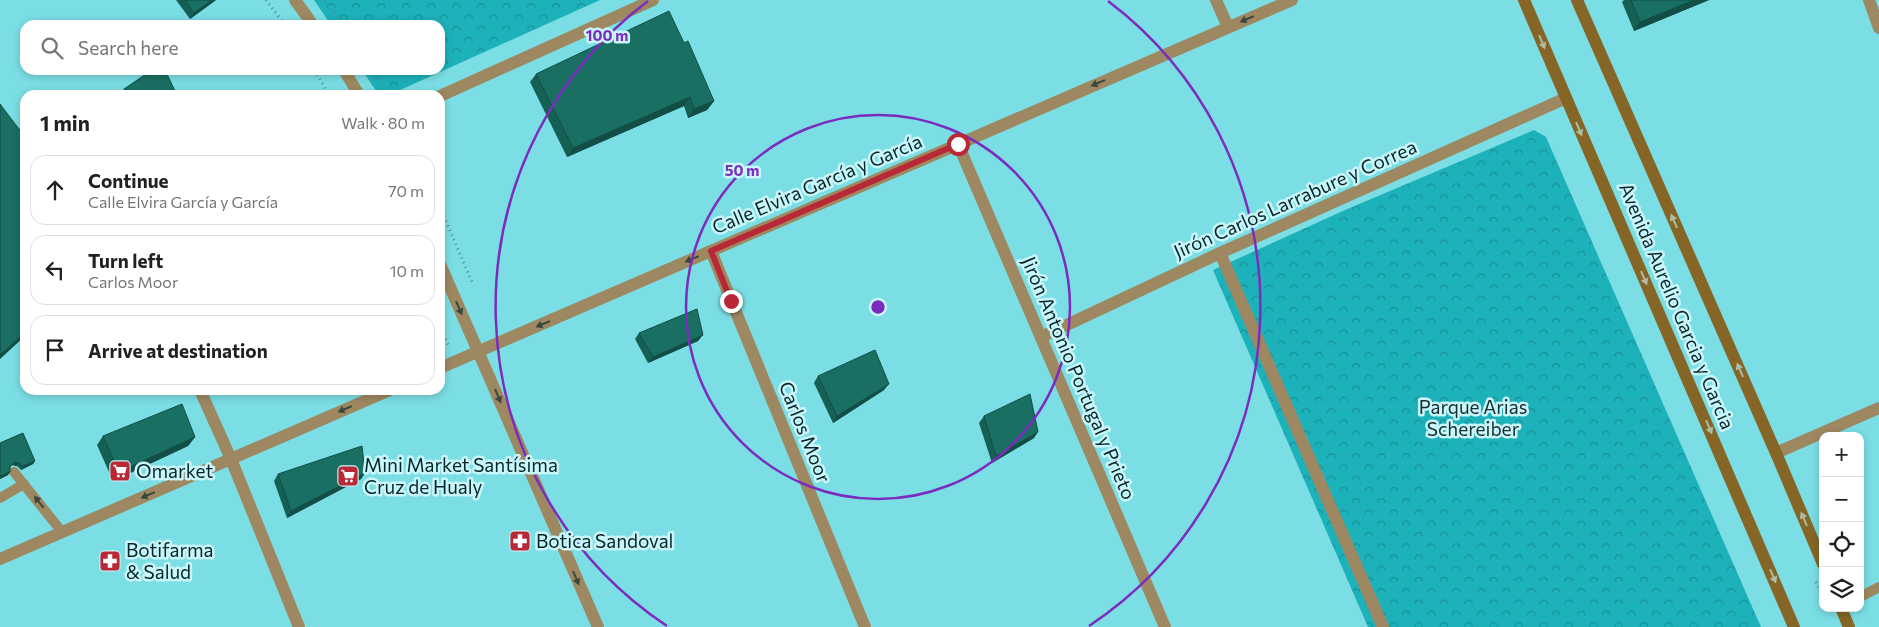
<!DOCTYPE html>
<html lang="en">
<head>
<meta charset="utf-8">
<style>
  :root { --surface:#fff; --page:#f6f6f6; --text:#202124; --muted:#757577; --line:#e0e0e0 }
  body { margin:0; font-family:Commissioner,sans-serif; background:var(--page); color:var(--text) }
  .controls { position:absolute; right:15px; bottom:15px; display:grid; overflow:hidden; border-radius:10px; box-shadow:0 2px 8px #0003 }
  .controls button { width:45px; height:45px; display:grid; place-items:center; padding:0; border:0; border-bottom:1px solid var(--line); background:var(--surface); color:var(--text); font:25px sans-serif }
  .stop { position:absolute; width:15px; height:15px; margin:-11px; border:4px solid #b92836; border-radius:50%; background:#fff }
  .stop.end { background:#b92836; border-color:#fff; box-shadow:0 1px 5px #0008 }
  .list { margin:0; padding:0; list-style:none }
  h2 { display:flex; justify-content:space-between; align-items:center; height:65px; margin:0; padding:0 20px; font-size:21px }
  h2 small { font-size:16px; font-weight:400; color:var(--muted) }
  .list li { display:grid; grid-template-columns:32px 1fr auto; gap:15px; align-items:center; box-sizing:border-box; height:70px; margin:0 10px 10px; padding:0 10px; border:1px solid var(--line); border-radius:15px }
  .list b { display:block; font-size:19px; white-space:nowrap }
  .list p { margin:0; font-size:16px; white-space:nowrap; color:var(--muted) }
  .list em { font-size:16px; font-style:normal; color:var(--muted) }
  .icon { flex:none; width:28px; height:28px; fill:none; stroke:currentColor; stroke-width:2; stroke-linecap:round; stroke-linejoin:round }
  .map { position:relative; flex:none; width:1879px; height:627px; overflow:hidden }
  .search { position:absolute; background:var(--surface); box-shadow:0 2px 8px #0003; left:20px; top:20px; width:425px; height:55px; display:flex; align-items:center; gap:12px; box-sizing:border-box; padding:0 18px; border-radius:15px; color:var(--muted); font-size:19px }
  .panel { position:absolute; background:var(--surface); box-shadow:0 2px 8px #0003; left:20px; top:90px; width:425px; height:305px; border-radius:15px }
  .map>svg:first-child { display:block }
  .park { fill:url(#park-crowns) }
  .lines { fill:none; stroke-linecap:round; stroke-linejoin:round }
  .path { stroke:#499095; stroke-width:3; stroke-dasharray:1 4; stroke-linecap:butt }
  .service { stroke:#9e8861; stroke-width:10 }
  .pedestrian { stroke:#9e8861; stroke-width:12 }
  .minor { stroke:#9e8861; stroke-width:12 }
  .tertiary { stroke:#9e8861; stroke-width:12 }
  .secondary { stroke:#866626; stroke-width:12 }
  .wall { fill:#165f55 }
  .shaded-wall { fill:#124e45 }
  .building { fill:#1a6f63; stroke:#124e45 }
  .oneway { fill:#3b483c }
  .oneway2 { fill:#aebca5 }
  .route { stroke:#b92836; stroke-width:6 }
  .ring { fill:none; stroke:#7b2cbf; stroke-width:2.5 }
  .labels { text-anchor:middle; stroke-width:5; stroke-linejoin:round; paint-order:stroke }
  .street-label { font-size:19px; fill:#052628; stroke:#c9f6fa }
  .park-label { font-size:19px; fill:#142f30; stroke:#c9f6fa }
  .poi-label { font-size:19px; fill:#052628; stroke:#c9f6fa; text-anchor:start }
  .centre { fill:#7b2cbf; stroke:#c9f6fa; stroke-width:2.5 }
  .ring-label { font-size:15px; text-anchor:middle; font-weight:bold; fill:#7b2cbf; stroke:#c9f6fa; stroke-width:5; stroke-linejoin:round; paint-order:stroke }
</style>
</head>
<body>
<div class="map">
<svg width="1879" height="627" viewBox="0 0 1879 627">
  <defs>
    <pattern id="park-crowns" width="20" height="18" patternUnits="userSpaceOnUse" patternTransform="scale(1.25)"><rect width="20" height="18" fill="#1db1ba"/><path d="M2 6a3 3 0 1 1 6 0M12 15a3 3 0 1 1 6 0" fill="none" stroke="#189097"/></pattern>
  </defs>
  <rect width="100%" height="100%" fill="#7bdee5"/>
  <!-- park -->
  <g class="park">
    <polygon points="314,0 600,0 389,95 379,95 362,70 440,70 440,25 331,25"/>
    <polygon points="1534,130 1546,137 1761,627 1368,627 1213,270 1345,210"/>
  </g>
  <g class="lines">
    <!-- path -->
    <g class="path">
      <polyline points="266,0 285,25"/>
      <polyline points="325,0 342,25"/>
      <polyline points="315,70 329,95"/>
      <polyline points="372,70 387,95"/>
      <polyline points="440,207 472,282"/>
      <polyline points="440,325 448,345"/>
      <polyline points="1816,582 1823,598"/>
    </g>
    <!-- service -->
    <g class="service">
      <polyline points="14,472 62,532"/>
      <polyline points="0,498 24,484"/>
      <polyline points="1860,597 1879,587"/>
    </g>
    <!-- pedestrian -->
    <polyline class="pedestrian" points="1776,453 1879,408"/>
    <!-- minor -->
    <g class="minor">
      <polyline points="1216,0 1228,27"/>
      <polyline points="1869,0 1879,28"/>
      <polyline points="440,96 653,0"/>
      <polyline points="958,144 1165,627"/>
      <polyline points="711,251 865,627"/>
      <polyline points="1220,253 1383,627"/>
      <polyline points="1041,337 1220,253 1566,98"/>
      <polyline points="440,368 1292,0"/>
      <polyline points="200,390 231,459 299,627"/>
      <polyline points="0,559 390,390"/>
    </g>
    <!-- tertiary -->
    <g class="tertiary">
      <polyline points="295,0 313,25"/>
      <polyline points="344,70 359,95"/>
      <polyline points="440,264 598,627"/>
    </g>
    <!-- secondary -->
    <g class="secondary">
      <polyline points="1524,0 1794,627"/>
      <polyline points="1577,0 1776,453 1823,564"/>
      <polyline points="1841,608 1849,627"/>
    </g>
  </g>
  <!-- wall -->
  <g class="wall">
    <polygon points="176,0 216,0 190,19"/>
    <polygon points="1624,0 1709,0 1634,31 1622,2"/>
    <polygon points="684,43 714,101 707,110 688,118 684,106 567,157 530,82 536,74"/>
    <polygon points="124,89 175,91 173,95 120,95"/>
    <polygon points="639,333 698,341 648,363 635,339"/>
    <polygon points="818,376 884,390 833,423 814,383"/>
    <polygon points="984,416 1034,438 992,463 979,423"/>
    <polygon points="103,436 195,437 188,446 113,481 97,445"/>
    <polygon points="0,443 35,461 33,464 21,470 17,466 12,465 10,467 8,475 0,479"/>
    <polygon points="365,473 361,479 287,518 274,481 278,474"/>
  </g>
  <!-- shaded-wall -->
  <g class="shaded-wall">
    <polygon points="212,0 216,0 190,19 194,13"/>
    <polygon points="1694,0 1709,0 1634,31 1640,22"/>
    <polygon points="690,97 684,106 567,157 573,148"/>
    <polygon points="714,101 707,110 688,118 694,109"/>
    <polygon points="25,332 25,336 0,359 0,355"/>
    <polygon points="703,335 698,341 648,363 653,357"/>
    <polygon points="889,384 884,390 833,423 837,416"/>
    <polygon points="1038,432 1034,438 992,463 996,456"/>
    <polygon points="195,437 188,446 113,481 119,472"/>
    <polygon points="35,461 33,464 21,470 23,466"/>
    <polygon points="15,462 19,463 17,466 12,465 8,469 10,466"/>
    <polygon points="10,472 8,475 0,479 0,476"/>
    <polygon points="365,473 361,479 287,518 291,511"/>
  </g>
  <!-- building -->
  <g class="building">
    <polygon points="185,0 212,0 194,13"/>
    <polygon points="1631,0 1694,0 1640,22"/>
    <polygon points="669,11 684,43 688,41 714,101 694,109 690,97 573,148 536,74"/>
    <polygon points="152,70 165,70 175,91 170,95 129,95 124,89"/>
    <polygon points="0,104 25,137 25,332 0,355"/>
    <polygon points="697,309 703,335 653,357 639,333"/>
    <polygon points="875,350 889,384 837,416 818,376"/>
    <polygon points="1030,394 1038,432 996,456 984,416"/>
    <polygon points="182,404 195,437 119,472 103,436"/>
    <polygon points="23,433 35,461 23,466 19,463 15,462 10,466 10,472 0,476 0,443"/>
    <polygon points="362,446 365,473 291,511 278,474"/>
  </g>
  <!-- one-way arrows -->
  <defs><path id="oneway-solid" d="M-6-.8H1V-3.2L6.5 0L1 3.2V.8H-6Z" transform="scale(1.25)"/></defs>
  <g class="oneway">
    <use href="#oneway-solid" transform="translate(1247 19) rotate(157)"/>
    <use href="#oneway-solid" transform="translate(1098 83) rotate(157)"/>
    <use href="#oneway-solid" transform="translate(692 259) rotate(157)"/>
    <use href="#oneway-solid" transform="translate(459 308) rotate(66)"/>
    <use href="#oneway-solid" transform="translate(543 324) rotate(157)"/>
    <use href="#oneway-solid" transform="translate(498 396) rotate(67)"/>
    <use href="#oneway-solid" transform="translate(345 409) rotate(157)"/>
    <use href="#oneway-solid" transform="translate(148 495) rotate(157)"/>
    <use href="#oneway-solid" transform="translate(39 502) rotate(-128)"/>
    <use href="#oneway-solid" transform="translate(576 578) rotate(67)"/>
  </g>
  <g class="oneway2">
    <use href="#oneway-solid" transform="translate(1542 42) rotate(67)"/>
    <use href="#oneway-solid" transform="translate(1579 129) rotate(67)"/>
    <use href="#oneway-solid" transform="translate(1674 221) rotate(-114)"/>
    <use href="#oneway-solid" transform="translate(1644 278) rotate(67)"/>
    <use href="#oneway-solid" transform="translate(1740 370) rotate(-114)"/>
    <use href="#oneway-solid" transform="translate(1709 427) rotate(67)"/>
    <use href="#oneway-solid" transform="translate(1804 519) rotate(-113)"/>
    <use href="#oneway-solid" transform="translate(1773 576) rotate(67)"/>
  </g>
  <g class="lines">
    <!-- route -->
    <polyline class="route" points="731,301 711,251 958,144"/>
  </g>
  <!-- distance rings -->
  <g class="ring">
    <circle cx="878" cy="307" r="192"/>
    <path d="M667 626A383 383 0 0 1 648 1M1108 1A383 383 0 0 1 1089 626"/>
  </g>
  <!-- icons -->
  <defs>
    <g id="supermarket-square" transform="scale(1.125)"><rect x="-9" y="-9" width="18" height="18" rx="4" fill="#b92836" stroke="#c9f6fa"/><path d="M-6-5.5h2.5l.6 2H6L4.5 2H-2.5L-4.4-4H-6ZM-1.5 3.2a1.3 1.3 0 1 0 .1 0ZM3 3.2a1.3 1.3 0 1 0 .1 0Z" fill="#fff"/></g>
    <g id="pharmacy-square" transform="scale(1.125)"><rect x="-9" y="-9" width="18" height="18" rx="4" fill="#b92836" stroke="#c9f6fa"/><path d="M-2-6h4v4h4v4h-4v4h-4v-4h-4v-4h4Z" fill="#fff"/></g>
  </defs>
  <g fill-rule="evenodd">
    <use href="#supermarket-square" x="120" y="471"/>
    <use href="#supermarket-square" x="348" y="476"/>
    <use href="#pharmacy-square" x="520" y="541"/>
    <use href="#pharmacy-square" x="110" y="561"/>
  </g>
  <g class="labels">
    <!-- street labels -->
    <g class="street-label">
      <text transform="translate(817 184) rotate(-23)" y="7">Calle Elvira García y García</text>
      <text transform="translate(1295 199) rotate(-24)" y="7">Jirón Carlos Larrabure y Correa</text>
      <text transform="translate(1677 306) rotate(67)" y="7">Avenida Aurelio Garcia y Garcia</text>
      <text transform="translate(1079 378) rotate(67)" y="7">Jirón Antonio Portugal y Prieto</text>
      <text transform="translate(805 432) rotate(68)" y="7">Carlos Moor</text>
    </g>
    <!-- park labels -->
    <g class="park-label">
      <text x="1473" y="414">Parque Arias<tspan x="1473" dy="22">Schereiber</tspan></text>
    </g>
    <!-- poi labels -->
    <g class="poi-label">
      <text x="364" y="472">Mini Market Santísima<tspan x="364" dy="22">Cruz de Hualy</tspan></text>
      <text x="136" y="478">Omarket</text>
      <text x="536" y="548">Botica Sandoval</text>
      <text x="126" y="557">Botifarma<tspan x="126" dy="22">&amp; Salud</tspan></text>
    </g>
  </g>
  <circle cx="878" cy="307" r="8" class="centre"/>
  <g class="ring-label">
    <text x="607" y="41">100 m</text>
    <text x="742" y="176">50 m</text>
  </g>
</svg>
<div class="controls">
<button>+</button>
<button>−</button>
<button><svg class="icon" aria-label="locate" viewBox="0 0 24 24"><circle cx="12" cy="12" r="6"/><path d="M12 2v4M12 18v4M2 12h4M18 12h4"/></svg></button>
<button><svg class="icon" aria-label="layers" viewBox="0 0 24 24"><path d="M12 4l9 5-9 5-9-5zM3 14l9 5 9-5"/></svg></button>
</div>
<div class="stop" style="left:958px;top:144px"></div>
<div class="stop end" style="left:731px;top:301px"></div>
<div class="search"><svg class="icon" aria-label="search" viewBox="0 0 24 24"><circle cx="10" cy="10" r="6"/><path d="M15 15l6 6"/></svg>Search here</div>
<section class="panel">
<h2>1 min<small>Walk · 80 m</small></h2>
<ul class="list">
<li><svg class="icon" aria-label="ahead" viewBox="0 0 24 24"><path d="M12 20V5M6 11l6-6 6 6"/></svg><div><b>Continue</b><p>Calle Elvira García y García</p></div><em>70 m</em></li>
<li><svg class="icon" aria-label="left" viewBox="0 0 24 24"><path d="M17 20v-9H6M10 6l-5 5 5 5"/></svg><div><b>Turn left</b><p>Carlos Moor</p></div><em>10 m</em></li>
<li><svg class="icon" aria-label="arrive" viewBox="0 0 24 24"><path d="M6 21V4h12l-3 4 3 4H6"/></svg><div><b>Arrive at destination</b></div></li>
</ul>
</section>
</div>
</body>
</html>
